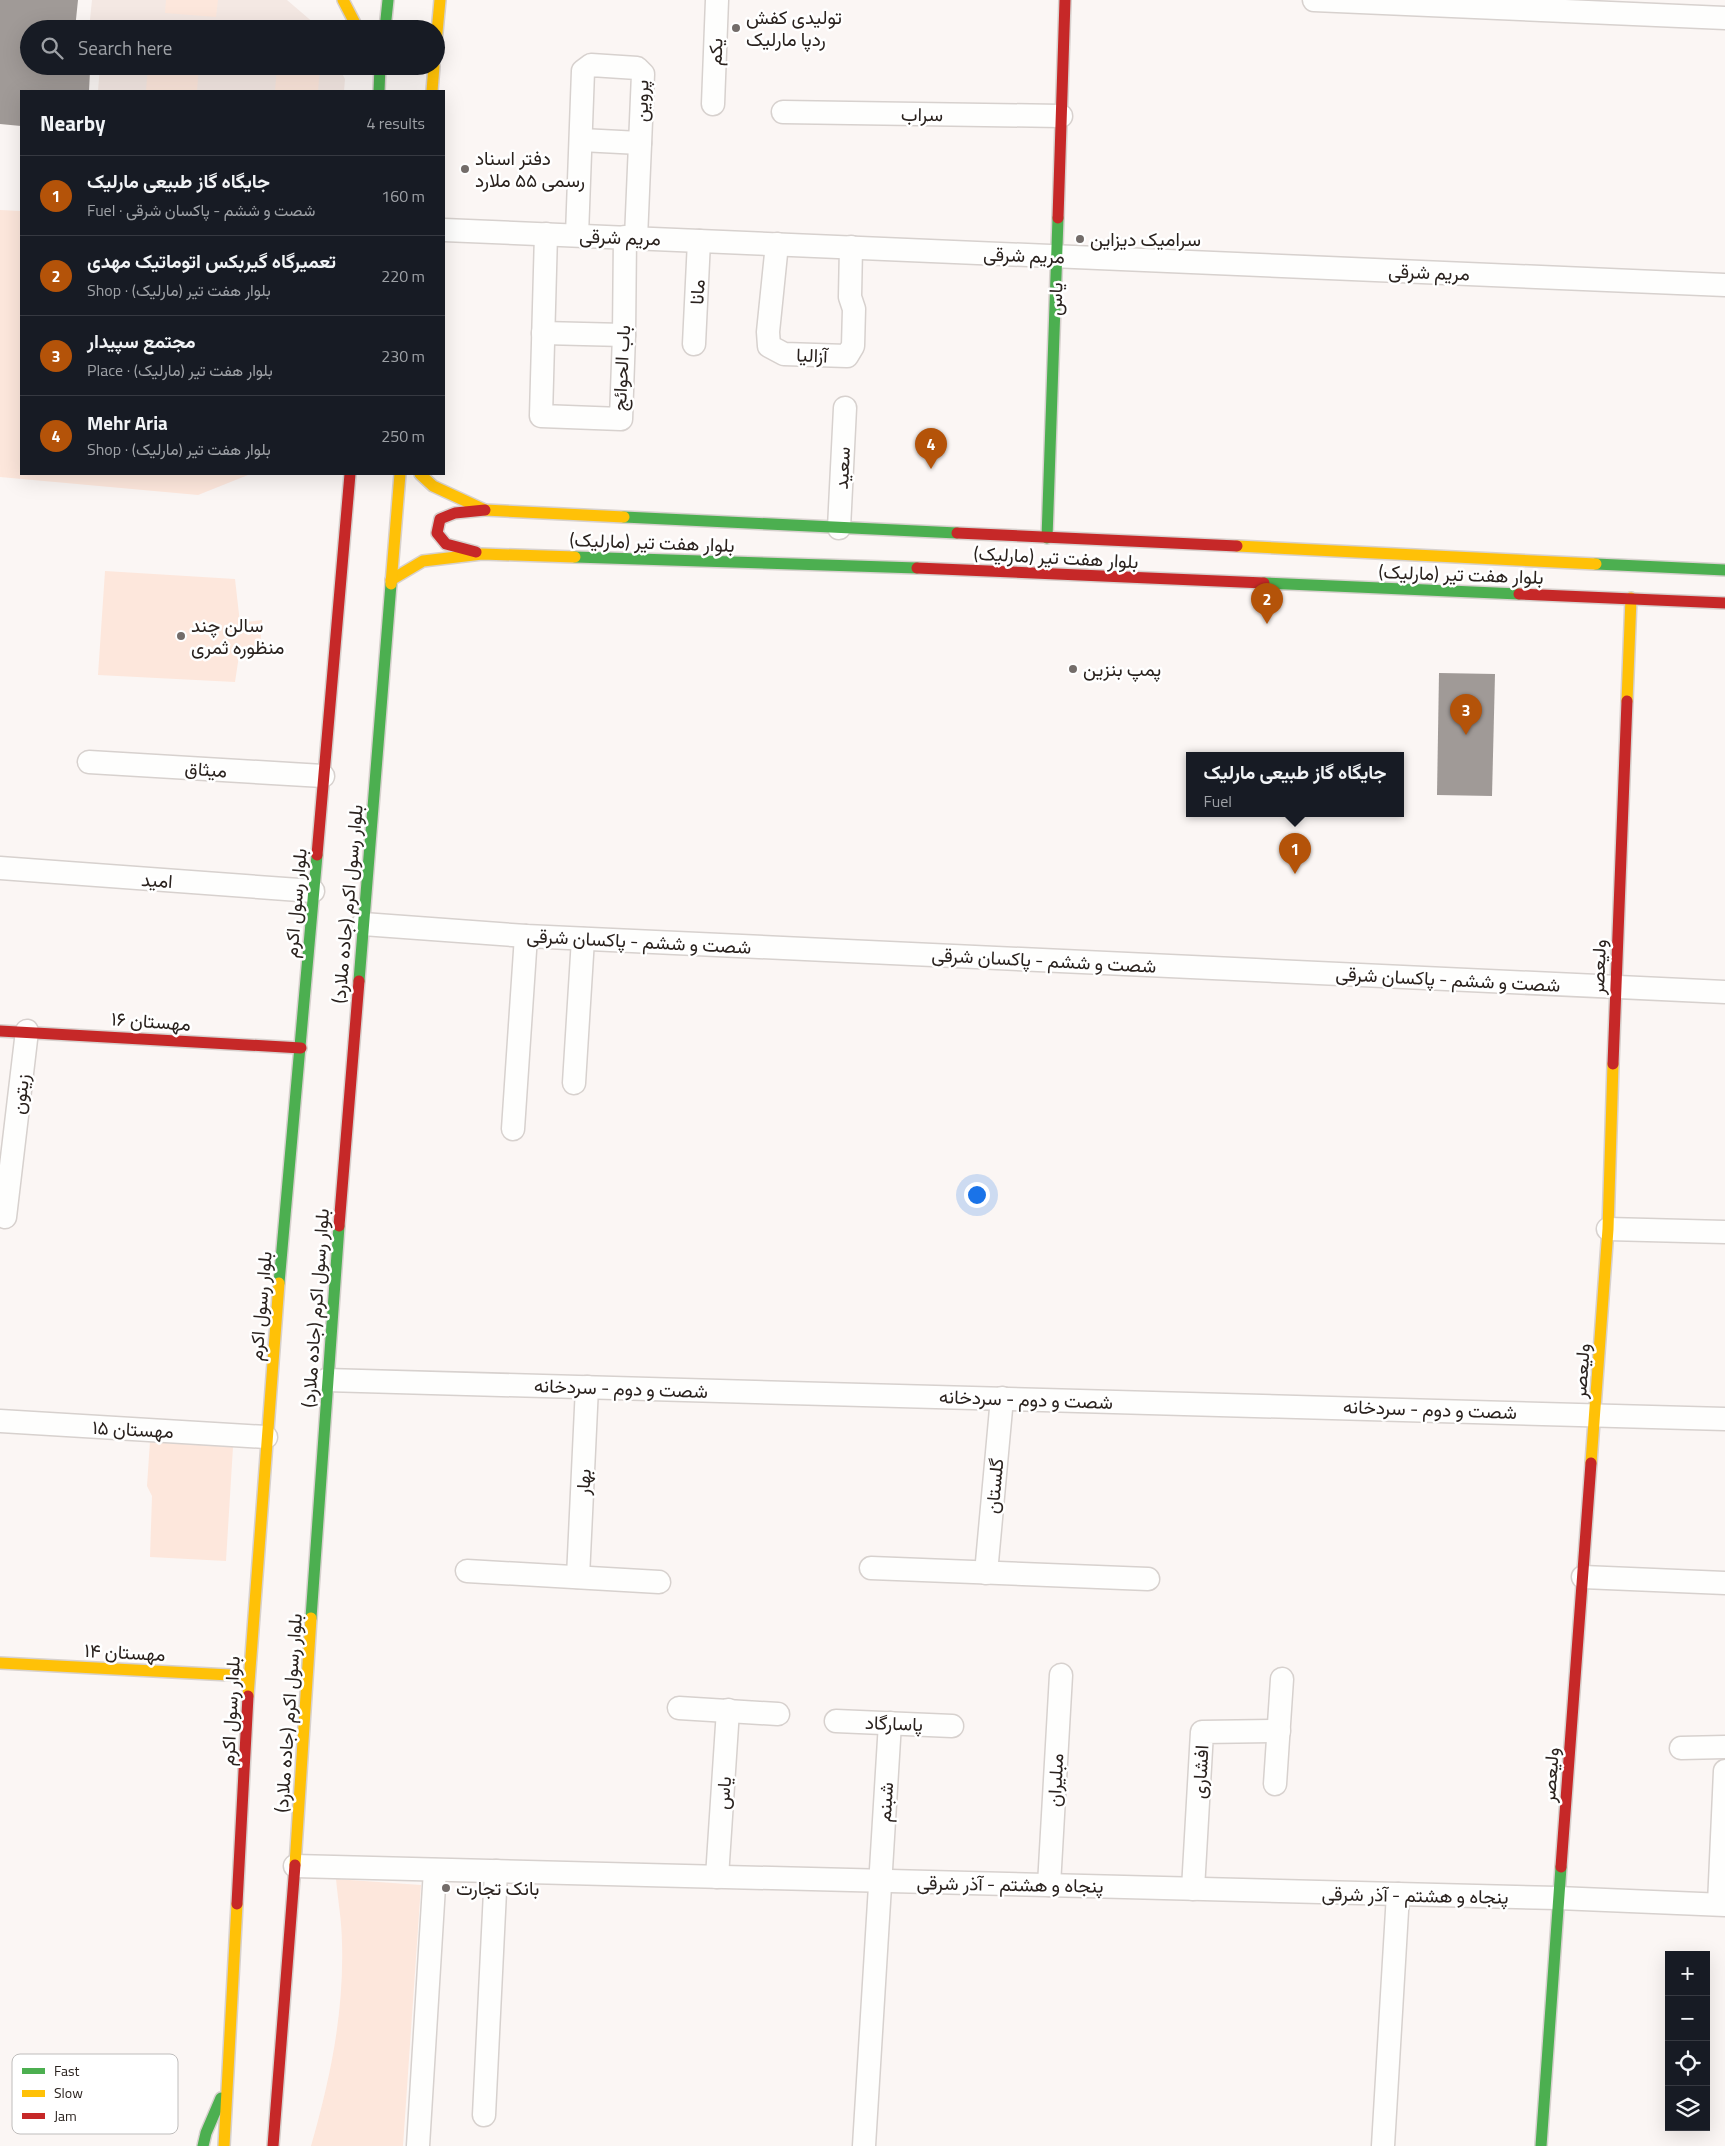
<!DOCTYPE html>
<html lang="en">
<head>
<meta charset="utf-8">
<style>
  :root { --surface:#171b24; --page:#242831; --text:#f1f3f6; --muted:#9ea1a6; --line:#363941; --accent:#b45309 }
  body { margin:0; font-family:"Titillium Web",Vazirmatn,sans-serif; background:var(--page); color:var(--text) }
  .controls { position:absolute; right:15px; bottom:15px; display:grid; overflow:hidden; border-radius:0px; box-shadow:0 5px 20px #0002 }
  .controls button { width:45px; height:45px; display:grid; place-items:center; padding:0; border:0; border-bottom:1px solid var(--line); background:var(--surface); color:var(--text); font:25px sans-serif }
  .you { position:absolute; left:976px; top:1194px; width:18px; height:18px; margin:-12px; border:4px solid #fff; border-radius:50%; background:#1a73e8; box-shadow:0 0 0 8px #1a73e833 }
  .badge { display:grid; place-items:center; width:32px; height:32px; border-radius:50%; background:var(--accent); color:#fff; font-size:16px; font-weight:700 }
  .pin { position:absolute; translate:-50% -41px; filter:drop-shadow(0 1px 2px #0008) }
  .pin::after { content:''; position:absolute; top:26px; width:18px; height:15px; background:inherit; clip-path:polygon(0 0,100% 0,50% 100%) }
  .popup { position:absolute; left:1186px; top:752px; width:218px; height:65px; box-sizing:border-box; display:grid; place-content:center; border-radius:0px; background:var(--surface); filter:drop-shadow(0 1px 4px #0005); font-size:16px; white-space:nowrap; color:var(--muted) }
  .popup b { font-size:19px; color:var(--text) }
  .popup::after { content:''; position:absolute; left:50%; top:100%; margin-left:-10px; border:10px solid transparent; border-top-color:var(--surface) }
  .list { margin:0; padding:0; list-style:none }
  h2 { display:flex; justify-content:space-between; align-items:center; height:65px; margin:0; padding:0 20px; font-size:21px }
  h2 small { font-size:16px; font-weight:400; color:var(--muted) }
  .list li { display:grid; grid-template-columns:32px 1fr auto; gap:15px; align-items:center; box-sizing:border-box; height:80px; padding:0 20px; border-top:1px solid var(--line) }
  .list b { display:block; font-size:19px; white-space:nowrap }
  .list p { margin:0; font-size:16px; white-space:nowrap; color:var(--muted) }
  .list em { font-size:16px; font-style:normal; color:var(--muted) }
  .icon { flex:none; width:28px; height:28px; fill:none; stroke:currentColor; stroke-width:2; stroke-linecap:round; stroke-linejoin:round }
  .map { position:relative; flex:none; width:1725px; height:2146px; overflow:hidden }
  .search { position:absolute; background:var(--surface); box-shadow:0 5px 20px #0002; left:20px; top:20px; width:425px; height:55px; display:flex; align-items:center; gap:12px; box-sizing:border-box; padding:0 18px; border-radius:28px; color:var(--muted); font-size:19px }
  .panel { position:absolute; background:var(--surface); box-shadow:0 5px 20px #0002; left:20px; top:90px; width:425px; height:385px; border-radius:0px }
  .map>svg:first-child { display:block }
  .built { fill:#f4e8e3 }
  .green { fill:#fde7dc }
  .building { fill:#a09a97 }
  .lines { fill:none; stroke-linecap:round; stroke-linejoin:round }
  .street-casing { stroke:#d7d1ce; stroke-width:25 }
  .fast-casing { stroke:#d7d1ce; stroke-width:14 }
  .slow-casing { stroke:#d7d1ce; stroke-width:14 }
  .jam-casing { stroke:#d7d1ce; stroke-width:14 }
  .street { stroke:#fefefd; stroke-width:22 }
  .fast { stroke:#4caf50; stroke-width:11 }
  .slow { stroke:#ffc107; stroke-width:11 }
  .jam { stroke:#c62828; stroke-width:11 }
  .poi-dot { fill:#736c69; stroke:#fff; stroke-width:2 }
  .labels { text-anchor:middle; stroke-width:5; stroke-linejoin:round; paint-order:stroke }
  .poi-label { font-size:19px; fill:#2a221e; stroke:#fff; text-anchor:start }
  .street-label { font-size:19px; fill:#2a221e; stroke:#fff }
  .key { fill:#fff; stroke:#bfbdbc; stroke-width:1 }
  .key-label { font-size:14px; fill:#2a221e }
</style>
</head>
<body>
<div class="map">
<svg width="1725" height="2146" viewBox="0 0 1725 2146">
  <rect width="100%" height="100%" fill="#fbf6f4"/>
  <!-- built -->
  <g class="built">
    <polygon points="92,0 287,0 315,24 317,29 89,29"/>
    <polygon points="100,66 338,66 345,79 344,91 98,91"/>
  </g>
  <!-- green -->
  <g class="green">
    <polygon points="166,0 218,0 216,17 165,13"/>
    <polygon points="148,66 199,66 197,91 146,91"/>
    <polygon points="277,66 320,66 318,91 275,91"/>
    <polygon points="0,210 21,211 21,474 248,475 198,495 0,477"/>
    <polygon points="105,571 235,579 240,623 262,620 260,651 240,649 235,682 98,675"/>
    <polygon points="150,1441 233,1447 226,1561 150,1557 152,1496 147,1486"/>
    <path d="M336 1879 421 1885 403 2146H311C330 2080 344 2013 342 1944 342 1922 338 1901 336 1879Z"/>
  </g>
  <!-- building -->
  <g class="building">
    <polygon points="0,0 78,0 75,29 29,29 29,66 54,66 90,71 89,91 21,91 21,126 0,124"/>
    <polygon points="1439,673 1495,674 1492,796 1437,795"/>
  </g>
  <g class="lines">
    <!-- street casing -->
    <g class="street-casing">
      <g id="street">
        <polyline points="1314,0 1725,18"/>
        <polyline points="713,104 717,0"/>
        <polyline points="783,112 1061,116"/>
        <polyline points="581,140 640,143"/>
        <polyline points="444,230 1725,285"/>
        <polyline points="546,234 541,416 621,419 624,335 625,237"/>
        <polyline points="577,235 583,71 591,65 637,68 643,74 636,238"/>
        <polyline points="777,244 768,332 769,346 784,354 847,356 853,346 854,309 850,297 851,247"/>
        <polyline points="543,333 624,335"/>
        <polyline points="694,344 699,241"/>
        <polyline points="839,528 845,408"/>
        <polyline points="89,762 323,776"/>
        <polyline points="0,868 313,891"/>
        <polyline points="363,924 526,936 1725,992"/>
        <polyline points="574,1083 583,939"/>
        <polyline points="513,1129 526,936"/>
        <polyline points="5,1217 27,1031"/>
        <polyline points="1608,1229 1725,1232"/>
        <polyline points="326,1380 1725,1419"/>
        <polyline points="0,1421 266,1437"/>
        <polyline points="871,1568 1148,1579"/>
        <polyline points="467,1571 659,1582"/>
        <polyline points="986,1573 1002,1398"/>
        <polyline points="578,1577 587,1387"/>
        <polyline points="1583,1577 1725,1583"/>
        <polyline points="679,1708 778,1714"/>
        <polyline points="836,1721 952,1726"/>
        <polyline points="1681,1748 1725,1747"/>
        <polyline points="1275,1784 1282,1679"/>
        <polyline points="295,1866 1558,1898 1725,1905"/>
        <polyline points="717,1877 728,1710"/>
        <polyline points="1049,1885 1061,1675"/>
        <polyline points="1193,1889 1202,1732 1279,1731"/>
        <polyline points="1719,1904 1725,1771"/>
        <polyline points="484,2115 496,1871"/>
        <polyline points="418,2146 435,1870"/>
        <polyline points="864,2146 890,1723"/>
        <polyline points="1383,2146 1398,1894"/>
      </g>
    </g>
    <!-- fast casing -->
    <g class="fast-casing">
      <g id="fast">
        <polyline points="385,29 388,0"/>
        <polyline points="379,91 380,66"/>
        <polyline points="624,517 957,533"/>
        <polyline points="1047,538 1058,218"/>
        <polyline points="575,557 917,568"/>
        <polyline points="1596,564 1725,570"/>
        <polyline points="1264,583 1519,594"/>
        <polyline points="359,981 391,584"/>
        <polyline points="279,1283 317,855"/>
        <polyline points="311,1618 339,1226"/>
        <polyline points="203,2146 206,2133 221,2098"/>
        <polyline points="1541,2146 1561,1867"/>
      </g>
    </g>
    <!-- slow casing -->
    <g class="slow-casing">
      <g id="slow">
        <polyline points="343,0 358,29"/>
        <polyline points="436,43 440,0"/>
        <polyline points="432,91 434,66"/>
        <polyline points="420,474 433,486 485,510 624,517"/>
        <polyline points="1237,546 1596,564"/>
        <polyline points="391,580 423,561 482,554 575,557"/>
        <polyline points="391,584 400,474"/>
        <polyline points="1627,701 1631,598"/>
        <polyline points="1591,1463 1608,1229 1613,1064"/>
        <polyline points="0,1663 249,1676"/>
        <polyline points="248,1696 279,1283"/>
        <polyline points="295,1865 311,1618"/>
        <polyline points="224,2146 237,1904"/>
      </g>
    </g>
    <!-- jam casing -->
    <g class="jam-casing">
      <g id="jam">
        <polyline points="1058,218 1065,0"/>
        <polyline points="957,533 1237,546"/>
        <polyline points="476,552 446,544 437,533 440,519 455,513 485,510"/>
        <polyline points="917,568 1264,583"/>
        <polyline points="1519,594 1725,603"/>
        <polyline points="317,855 350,474"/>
        <polyline points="0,1031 301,1048"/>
        <polyline points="1613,1064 1627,701"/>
        <polyline points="339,1226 359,981"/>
        <polyline points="1561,1867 1591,1463"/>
        <polyline points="237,1904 248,1696"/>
        <polyline points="273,2146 295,1865"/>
      </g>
    </g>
    <!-- street -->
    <use href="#street" class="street"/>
    <!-- fast -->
    <use href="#fast" class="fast"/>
    <!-- slow -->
    <use href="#slow" class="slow"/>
    <!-- jam -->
    <use href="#jam" class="jam"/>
  </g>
  <!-- markers -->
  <g class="poi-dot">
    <circle cx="736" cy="28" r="5"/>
    <circle cx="465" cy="169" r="5"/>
    <circle cx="1080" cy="239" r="5"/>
    <circle cx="181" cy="636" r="5"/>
    <circle cx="1073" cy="669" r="5"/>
    <circle cx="446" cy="1888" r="5"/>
  </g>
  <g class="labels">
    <!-- poi labels -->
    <g class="poi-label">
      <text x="746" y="24">تولیدی کفش<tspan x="746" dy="22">ردپا مارلیک</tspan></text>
      <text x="475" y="165">دفتر اسناد<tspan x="475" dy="22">رسمی ۵۵ ملارد</tspan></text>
      <text x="1090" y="246">سرامیک دیزاین</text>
      <text x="191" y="632">سالن چند<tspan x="191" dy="22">منظوره ثمری</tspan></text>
      <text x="1083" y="676">پمپ بنزین</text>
      <text x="456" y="1895">بانک تجارت</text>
    </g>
    <!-- street labels -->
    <g class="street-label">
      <text transform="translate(715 52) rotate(-88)" y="7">یکم</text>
      <text transform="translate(641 101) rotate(-89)" y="7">پروین</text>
      <text transform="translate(922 114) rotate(1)" y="7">سراب</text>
      <text transform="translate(620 237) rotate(2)" y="7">مریم شرقی</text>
      <text transform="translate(1024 255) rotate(2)" y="7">مریم شرقی</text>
      <text transform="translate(1429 272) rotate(2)" y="7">مریم شرقی</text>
      <text transform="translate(697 292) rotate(-87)" y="7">مانا</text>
      <text transform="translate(1055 299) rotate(-88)" y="7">یاس</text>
      <text transform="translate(812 355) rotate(2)" y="7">آزالیا</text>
      <text transform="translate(621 368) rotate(-87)" y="7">باب الحوائج</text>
      <text transform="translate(842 468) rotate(-87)" y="7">سعید</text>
      <text transform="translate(652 542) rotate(2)" y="7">بلوار هفت تیر (مارلیک)</text>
      <text transform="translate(1056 557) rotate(3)" y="7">بلوار هفت تیر (مارلیک)</text>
      <text transform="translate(1461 574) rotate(2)" y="7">بلوار هفت تیر (مارلیک)</text>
      <text transform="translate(206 769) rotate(4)" y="7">میثاق</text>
      <text transform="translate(157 880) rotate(4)" y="7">امید</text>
      <text transform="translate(295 903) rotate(-85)" y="7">بلوار رسول اکرم</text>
      <text transform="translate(347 904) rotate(-85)" y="7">بلوار رسول اکرم (جاده ملارد)</text>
      <text transform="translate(639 941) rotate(3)" y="7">شصت و ششم - پاکسان شرقی</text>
      <text transform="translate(1044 960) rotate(3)" y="7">شصت و ششم - پاکسان شرقی</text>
      <text transform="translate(1598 967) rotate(-88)" y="7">ولیعصر</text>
      <text transform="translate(1448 979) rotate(3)" y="7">شصت و ششم - پاکسان شرقی</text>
      <text transform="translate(151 1021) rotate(4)" y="7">مهستان ۱۶</text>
      <text transform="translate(20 1094) rotate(-83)" y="7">زیتون</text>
      <text transform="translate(260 1306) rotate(-85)" y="7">بلوار رسول اکرم</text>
      <text transform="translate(315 1308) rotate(-86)" y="7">بلوار رسول اکرم (جاده ملارد)</text>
      <text transform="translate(1581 1371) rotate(-86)" y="7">ولیعصر</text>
      <text transform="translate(621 1388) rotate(2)" y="7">شصت و دوم - سردخانه</text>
      <text transform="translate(1026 1399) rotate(2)" y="7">شصت و دوم - سردخانه</text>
      <text transform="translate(1430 1409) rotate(2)" y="7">شصت و دوم - سردخانه</text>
      <text transform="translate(133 1429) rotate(3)" y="7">مهستان ۱۵</text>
      <text transform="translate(583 1482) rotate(-87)" y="7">بهار</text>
      <text transform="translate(994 1486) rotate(-85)" y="7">گلستان</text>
      <text transform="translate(125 1652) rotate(3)" y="7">مهستان ۱۴</text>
      <text transform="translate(230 1711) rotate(-87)" y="7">بلوار رسول اکرم</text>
      <text transform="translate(288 1713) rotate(-86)" y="7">بلوار رسول اکرم (جاده ملارد)</text>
      <text transform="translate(894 1723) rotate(2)" y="7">پاسارگاد</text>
      <text transform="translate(1200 1772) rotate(-87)" y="7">افشاری</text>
      <text transform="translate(1550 1775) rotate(-86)" y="7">ولیعصر</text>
      <text transform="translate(1055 1780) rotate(-87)" y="7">مبلیران</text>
      <text transform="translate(723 1793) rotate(-86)" y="7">یاس</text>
      <text transform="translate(885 1802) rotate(-86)" y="7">شبنم</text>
      <text transform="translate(1010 1884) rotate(1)" y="7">پنجاه و هشتم - آذر شرقی</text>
      <text transform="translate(1415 1895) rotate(1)" y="7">پنجاه و هشتم - آذر شرقی</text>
    </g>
  </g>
  <!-- legend -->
  <rect x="12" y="2054" width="166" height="80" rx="8" class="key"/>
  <rect x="22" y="2068" width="23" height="6" fill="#4caf50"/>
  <rect x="22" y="2090" width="23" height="7" fill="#ffc107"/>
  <rect x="22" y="2113" width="23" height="6" fill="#c62828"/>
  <g class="key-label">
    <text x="54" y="2076">Fast</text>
    <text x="54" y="2098">Slow</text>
    <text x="54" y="2121">Jam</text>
  </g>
</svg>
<div class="controls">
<button>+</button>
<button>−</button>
<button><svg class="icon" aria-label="locate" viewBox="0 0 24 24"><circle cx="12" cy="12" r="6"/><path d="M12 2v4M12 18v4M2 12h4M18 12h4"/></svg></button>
<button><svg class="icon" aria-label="layers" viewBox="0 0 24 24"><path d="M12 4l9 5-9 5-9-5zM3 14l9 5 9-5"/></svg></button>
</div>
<div class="you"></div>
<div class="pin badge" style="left:1295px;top:874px">1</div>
<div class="popup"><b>جایگاه گاز طبیعی مارلیک</b>Fuel</div>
<div class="pin badge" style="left:1267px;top:624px">2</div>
<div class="pin badge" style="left:1466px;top:735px">3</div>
<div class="pin badge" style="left:931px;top:469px">4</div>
<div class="search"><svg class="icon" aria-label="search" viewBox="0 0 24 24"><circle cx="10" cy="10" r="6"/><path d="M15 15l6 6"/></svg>Search here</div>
<section class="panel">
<h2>Nearby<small>4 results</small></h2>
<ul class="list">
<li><span class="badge">1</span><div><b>جایگاه گاز طبیعی مارلیک</b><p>Fuel · شصت و ششم - پاکسان شرقی</p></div><em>160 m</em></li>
<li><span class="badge">2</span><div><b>تعمیرگاه گیربکس اتوماتیک مهدی</b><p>Shop · بلوار هفت تیر (مارلیک)</p></div><em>220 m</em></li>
<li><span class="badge">3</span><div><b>مجتمع سپیدار</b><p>Place · بلوار هفت تیر (مارلیک)</p></div><em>230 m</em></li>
<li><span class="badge">4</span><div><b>Mehr Aria</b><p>Shop · بلوار هفت تیر (مارلیک)</p></div><em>250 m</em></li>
</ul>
</section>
</div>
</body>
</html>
